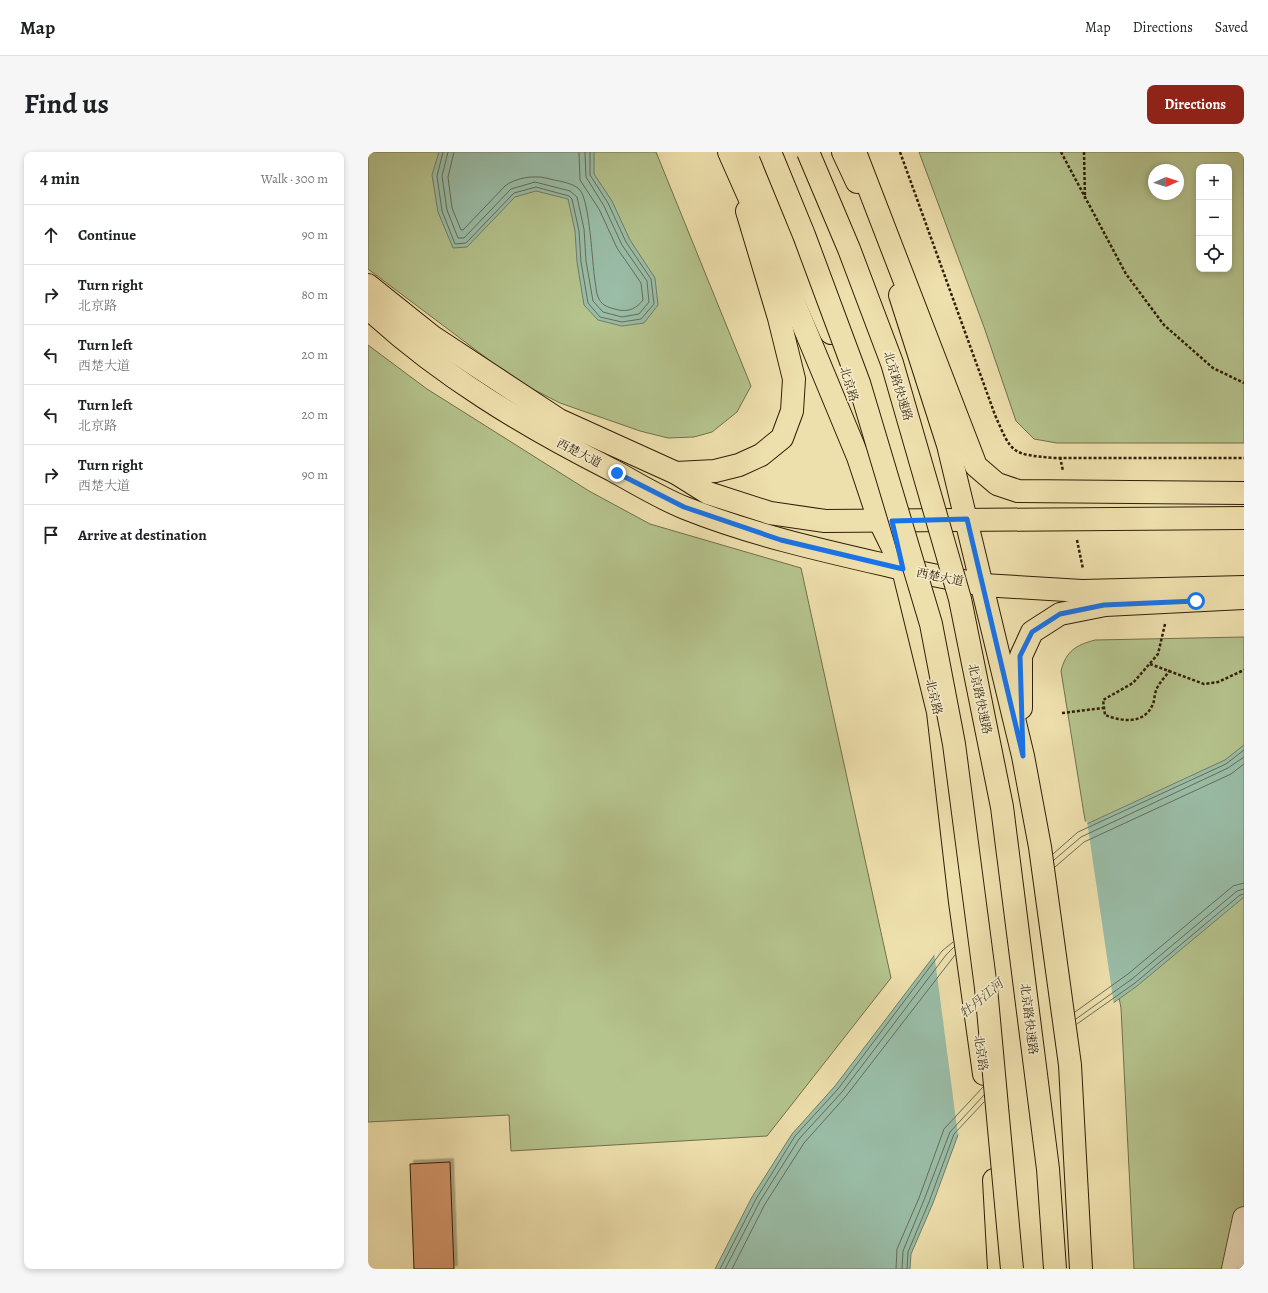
<!DOCTYPE html>
<html lang="en">
<head>
<meta charset="utf-8">
<style>
  :root { --surface:#fff; --page:#f6f6f6; --text:#202124; --muted:#757577; --line:#e0e0e0; --accent:#8f2418 }
  body { margin:0; font-family:Alegreya,"Noto Serif SC",serif; background:var(--page); color:var(--text) }
  .controls { position:absolute; right:12px; top:12px; display:grid; overflow:hidden; border-radius:8px; box-shadow:0 2px 6px #0003 }
  .controls button { width:36px; height:36px; display:grid; place-items:center; padding:0; border:0; border-bottom:1px solid var(--line); background:var(--surface); color:var(--text); font:20px sans-serif }
  .compass { position:absolute; left:780px; top:12px; width:36px; height:36px; border-radius:50%; background:var(--surface); box-shadow:0 2px 6px #0003; rotate:87deg }
  .stop { position:absolute; width:12px; height:12px; margin:-9px; border:3px solid #1a73e8; border-radius:50%; background:#fff }
  .stop.end { background:#1a73e8; border-color:#fff; box-shadow:0 1px 4px #0008 }
  .list { margin:0; padding:0; list-style:none }
  h2 { display:flex; justify-content:space-between; align-items:center; height:52px; margin:0; padding:0 16px; font-size:17px }
  h2 small { font-size:13px; font-weight:400; color:var(--muted) }
  .list li { display:grid; grid-template-columns:26px 1fr auto; gap:12px; align-items:center; box-sizing:border-box; height:60px; padding:0 16px; border-top:1px solid var(--line) }
  .list b { display:block; font-size:15px; white-space:nowrap }
  .list p { margin:0; font-size:13px; white-space:nowrap; color:var(--muted) }
  .list em { font-size:13px; font-style:normal; color:var(--muted) }
  .icon { flex:none; width:22px; height:22px; fill:none; stroke:currentColor; stroke-width:2; stroke-linecap:round; stroke-linejoin:round }
  .map { position:relative; flex:none; width:876px; height:1117px; overflow:hidden; border-radius:8px }
  header { display:flex; align-items:center; gap:24px; box-sizing:border-box; height:56px; padding:0 20px; background:var(--surface); border-bottom:1px solid var(--line) }
  header strong { font-size:19px }
  nav { display:flex; gap:22px; margin-inline-start:auto; font-size:14px }
  .intro { display:flex; align-items:center; justify-content:space-between; box-sizing:border-box; height:96px; padding:0 24px }
  h1 { margin:0; font-size:28px }
  .button { padding:10px 18px; border-radius:8px; background:var(--accent); color:#fff; font-size:14px; font-weight:700 }
  main { display:flex; gap:24px; padding:0 24px }
  aside { flex:1; background:var(--surface); border-radius:8px; box-shadow:0 2px 6px #0003 }
  .map>svg:first-child { display:block }
  .green { fill:#b5c38d; stroke:#72704a; fill-rule:evenodd }
  .water { fill:#9abda8; stroke:#707d67 }
  .pier { fill:#eee0ad }
  .lines { fill:none; stroke-linecap:round; stroke-linejoin:round }
  .shore { stroke:#656e57; stroke-width:1 }
  .building { fill:#d1956b; stroke:#301e06; filter:url(#shadow) }
  .minor-casing { stroke:#604e30; stroke-width:24 }
  .major-casing { stroke:#301e06; stroke-width:24 }
  .highway-casing { stroke:#301e06; stroke-width:24 }
  .path { stroke:#301e06; stroke-width:2.5; stroke-dasharray:3 2; stroke-linecap:butt }
  .minor { stroke:#f4ebca; stroke-width:22 }
  .major { stroke:#eee0ad; stroke-width:22 }
  .highway { stroke:#eee0ad; stroke-width:22 }
  .highway-bridge-casing { stroke:#301e06; stroke-width:24; stroke-linecap:butt }
  .highway-bridge { stroke:#eee0ad; stroke-width:22 }
  .route { stroke:#1a73e8; stroke-width:5 }
  .labels { text-anchor:middle; stroke-width:3.5; stroke-linejoin:round; paint-order:stroke }
  .street-label { font-size:12px; fill:#301e06; stroke:#f4ebca }
  .water-label { font-size:13px; font-style:italic; fill:#504e37; stroke:#f4ebca }
</style>
</head>
<body>
<header>
<strong>Map</strong>
<nav><a>Map</a><a>Directions</a><a>Saved</a></nav>
</header>
<div class="intro"><h1>Find us</h1><a class="button">Directions</a></div>
<main>
<aside>
<h2>4 min<small>Walk · 300 m</small></h2>
<ul class="list">
<li><svg class="icon" aria-label="ahead" viewBox="0 0 24 24"><path d="M12 20V5M6 11l6-6 6 6"/></svg><div><b>Continue</b></div><em>90 m</em></li>
<li><svg class="icon" aria-label="right" viewBox="0 0 24 24"><path d="M7 20v-9h11M14 6l5 5-5 5"/></svg><div><b>Turn right</b><p>北京路</p></div><em>80 m</em></li>
<li><svg class="icon" aria-label="left" viewBox="0 0 24 24"><path d="M17 20v-9H6M10 6l-5 5 5 5"/></svg><div><b>Turn left</b><p>西楚大道</p></div><em>20 m</em></li>
<li><svg class="icon" aria-label="left" viewBox="0 0 24 24"><path d="M17 20v-9H6M10 6l-5 5 5 5"/></svg><div><b>Turn left</b><p>北京路</p></div><em>20 m</em></li>
<li><svg class="icon" aria-label="right" viewBox="0 0 24 24"><path d="M7 20v-9h11M14 6l5 5-5 5"/></svg><div><b>Turn right</b><p>西楚大道</p></div><em>90 m</em></li>
<li><svg class="icon" aria-label="arrive" viewBox="0 0 24 24"><path d="M6 21V4h12l-3 4 3 4H6"/></svg><div><b>Arrive at destination</b></div></li>
</ul>
</aside>
<div class="map">
<svg width="876" height="1117" viewBox="0 0 876 1117">
  <defs>
    <filter id="shadow"><feDropShadow dx="3.5" dy="-3.5" stdDeviation="0" flood-color="#0004"/></filter>
  </defs>
  <rect width="100%" height="100%" fill="#eee0ad"/>
  <filter id="stains"><feTurbulence type="fractalNoise" baseFrequency=".005" numOctaves="4"/><feColorMatrix values="0 0 0 0 .2 0 0 0 0 .09 0 0 0 0 .02 0 0 0 .5 -.17"/></filter>
  <radialGradient id="worn" r=".72"><stop offset=".6" stop-color="#630" stop-opacity="0"/><stop offset="1" stop-color="#630" stop-opacity=".3"/></radialGradient>
  <!-- green -->
  <g class="green">
    <polygon points="0,0 288,0 383,234 369,260 344,280 326,285 300,286 272,279 192,251 149,229 0,117"/>
    <path d="M551 0H876V291H689L666 287 648 269 616 175ZM831 15H861V117H831ZM786 18H810V42H786Z"/>
    <polygon points="0,193 59,237 221,339 282,372 433,416 523,826 399,984 143,999 141,963 0,970"/>
    <path d="M876 485V1117H766L753 856 716 662 693 519C698 499 708 493 727 488Z"/>
  </g>
  <!-- water -->
  <g class="water">
    <polygon points="71,0 226,0 226,22 244,49 262,88 287,126 290,153 276,171 254,174 230,168 216,153 209,110 207,79 200,47 168,39 147,45 99,95 85,96 70,60 64,23"/>
    <polygon points="876,593 876,745 769,834 652,918 590,983 565,1051 543,1102 542,1117 347,1117 384,1045 424,982 467,934 572,796 708,677 857,608"/>
  </g>
  <!-- pier -->
  <polygon class="pier" points="719,669 746,853 654,919 599,976 590,983 566,800 706,675"/>
  <g class="lines">
    <!-- shore -->
    <g class="shore">
      <polyline points="75,0 69,24 74,59 87,92 98,91 146,41 168,35 201,44 204,47 211,79 213,110 220,151 232,165 254,170 273,167 286,152 283,127 258,90 240,51 222,23 222,0"/>
      <polyline points="80,0 74,24 79,58 90,86 96,86 143,37 167,30 202,39 209,45 216,77 218,109 225,149 235,160 254,165 271,162 281,150 279,129 254,93 236,54 218,25 217,0"/>
      <path d="M86 0 80 25 84 56 93 78H95L137 34C147 26 165 23 178 26 188 29 205 30 212 38 222 51 224 110 227 129 228 134 228 142 231 147 235 155 243 156 251 158 261 160 269 156 275 148L273 131 249 96 231 57 212 28 211 0"/>
      <polyline points="685,702 710,680 858,612 876,598"/>
      <polyline points="686,708 713,685 860,616 876,605"/>
      <polyline points="687,715 716,690 863,622 876,612"/>
      <polyline points="707,860 760,822 865,734 876,731"/>
      <polyline points="708,867 764,827 869,739 876,737"/>
      <polyline points="709,872 767,831 872,743 876,742"/>
      <polyline points="352,1117 388,1047 427,984 470,937 574,799 585,790"/>
      <polyline points="357,1117 392,1049 431,987 474,940 578,803 586,795"/>
      <polyline points="364,1117 397,1052 436,991 478,944 587,803"/>
      <polyline points="528,1117 529,1097 551,1046 576,977 615,935"/>
      <polyline points="534,1117 535,1099 556,1048 582,980 616,943"/>
      <polyline points="539,1117 540,1100 561,1050 586,982 616,950"/>
    </g>
  </g>
  <!-- building -->
  <polygon class="building" points="82,1010 86,1117 46,1117 42,1012"/>
  <g class="lines">
    <!-- minor casing -->
    <g class="minor-casing">
      <polyline id="minor" points="865,1117 876,1066"/>
    </g>
    <!-- major casing -->
    <g class="major-casing">
      <g id="major">
        <polyline points="383,0 463,181"/>
        <polyline points="475,0 489,30"/>
        <polyline points="0,133 65,185 191,268 308,321 340,341 402,361 457,369 876,366"/>
        <polyline points="532,143 580,293 655,604 672,695 702,913 713,1117"/>
        <path d="M0 156C72 223 157 274 244 318 268 331 292 346 317 356 387 384 461 400 535 417"/>
        <polyline points="308,321 347,319 371,313 393,303 414,286 424,259 426,227 411,166 379,59"/>
        <polyline points="531,401 570,560 592,750 616,922"/>
        <polyline points="653,556 653,504 664,480 692,462 737,453 876,446"/>
        <polyline points="626,1028 631,1117"/>
      </g>
    </g>
    <!-- highway casing -->
    <g class="highway-casing">
      <g id="highway">
        <polyline points="361,0 400,88 490,305 511,368 535,417 615,433 714,439 876,435"/>
        <polyline points="487,0 608,314 629,332 650,339 876,341"/>
      </g>
    </g>
    <!-- path -->
    <g class="path">
      <path d="M532 0 627 263C644 302 643 302 685 306H876"/>
      <polyline points="693,0 758,122 796,173 845,216 876,231"/>
      <polyline points="716,0 717,47"/>
      <polyline points="692,305 695,319"/>
      <polyline points="709,388 715,417"/>
      <path d="M797 472 790 502 765 531 735 548 737 563C752 569 775 573 784 554 787 549 786 542 789 536 792 530 798 524 802 518"/>
      <polyline points="782,512 836,532 850,530 876,518"/>
      <polyline points="694,561 735,556"/>
    </g>
    <!-- minor -->
    <use href="#minor" class="minor"/>
    <!-- major -->
    <use href="#major" class="major"/>
    <!-- highway -->
    <use href="#highway" class="highway"/>
    <!-- highway-bridge casing -->
    <g class="highway-bridge-casing">
      <g id="highway-bridge">
        <polyline points="402,0 436,83 491,231 563,472 586,592 618,836 644,1117"/>
        <polyline points="440,0 481,97 524,211 592,447 634,655 680,1017 687,1117"/>
      </g>
    </g>
    <!-- highway-bridge -->
    <use href="#highway-bridge" class="highway-bridge"/>
  </g>
  <g class="lines">
    <!-- route -->
    <polyline class="route" points="249,321 316,355 413,388 535,417 524,369 599,367 655,604 652,504 664,480 692,462 736,453 828,449"/>
  </g>
  <g class="labels">
    <!-- street labels -->
    <g class="street-label">
      <text transform="translate(481 232) rotate(73)" y="4">北京路</text>
      <text transform="translate(530 234) rotate(73)" y="4">北京路快速路</text>
      <text transform="translate(211 301) rotate(27)" y="4">西楚大道</text>
      <text transform="translate(572 425) rotate(11)" y="4">西楚大道</text>
      <text transform="translate(566 545) rotate(77)" y="4">北京路</text>
      <text transform="translate(612 547) rotate(78)" y="4">北京路快速路</text>
      <text transform="translate(661 867) rotate(83)" y="4">北京路快速路</text>
      <text transform="translate(613 901) rotate(82)" y="4">北京路</text>
    </g>
    <!-- water labels -->
    <g class="water-label">
      <text transform="translate(613 846) rotate(-40)" y="5">牡丹江河</text>
    </g>
  </g>
  <rect width="100%" height="100%" filter="url(#stains)"/>
  <rect width="100%" height="100%" fill="url(#worn)"/>
</svg>
<div class="controls">
<button>+</button>
<button>−</button>
<button><svg class="icon" aria-label="locate" viewBox="0 0 24 24"><circle cx="12" cy="12" r="6"/><path d="M12 2v4M12 18v4M2 12h4M18 12h4"/></svg></button>
</div>
<svg class="compass" viewBox="-18 -18 36 36"><path d="M0-13l5 13h-10z" fill="#e53935"/><path d="M0 13l5-13h-10z" fill="#757577"/></svg>
<div class="stop" style="left:828px;top:449px"></div>
<div class="stop end" style="left:249px;top:321px"></div>
</div>
</main>
</body>
</html>
